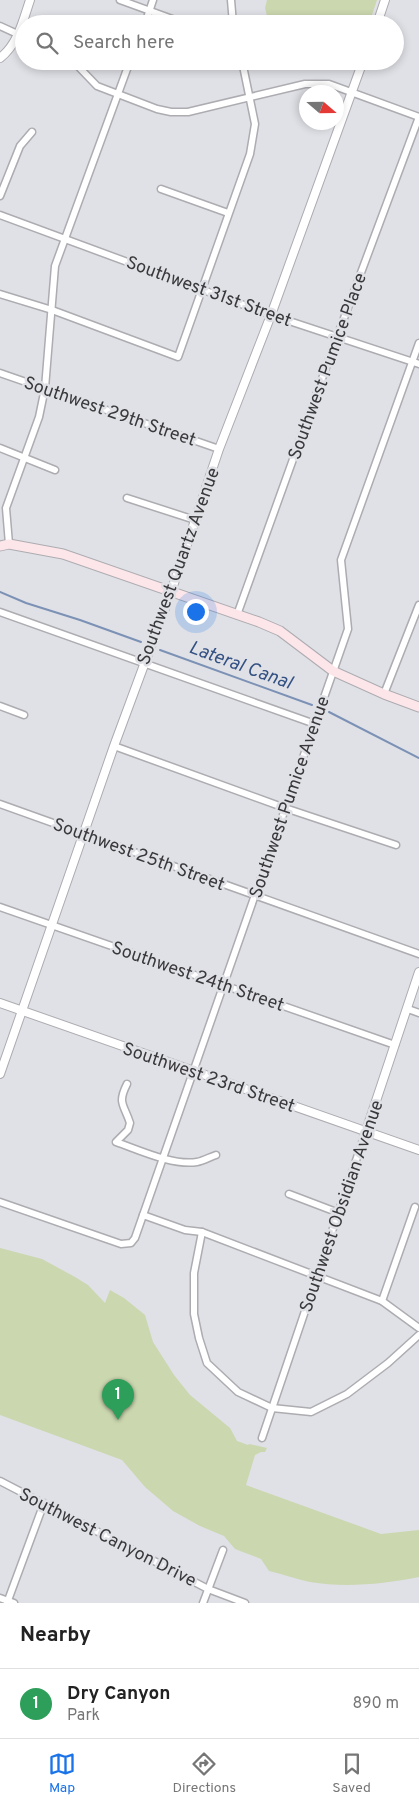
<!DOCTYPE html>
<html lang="en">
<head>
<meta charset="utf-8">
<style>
  :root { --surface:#fff; --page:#f6f6f6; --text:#222; --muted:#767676; --line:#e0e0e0; --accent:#1a73e8 }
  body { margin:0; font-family:Overpass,sans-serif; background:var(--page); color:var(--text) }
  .compass { position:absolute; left:299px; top:85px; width:45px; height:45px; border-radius:50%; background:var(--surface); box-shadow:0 2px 8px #0003; rotate:110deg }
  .you { position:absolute; left:195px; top:611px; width:18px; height:18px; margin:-12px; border:4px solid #fff; border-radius:50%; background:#1a73e8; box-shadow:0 0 0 8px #1a73e833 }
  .badge { display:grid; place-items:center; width:32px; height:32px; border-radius:50%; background:var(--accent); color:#fff; font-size:16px; font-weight:700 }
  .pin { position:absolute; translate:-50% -41px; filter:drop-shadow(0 1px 2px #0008) }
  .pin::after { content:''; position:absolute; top:26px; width:18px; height:15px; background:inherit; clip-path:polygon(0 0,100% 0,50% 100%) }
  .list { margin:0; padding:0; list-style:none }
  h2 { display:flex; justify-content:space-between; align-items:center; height:65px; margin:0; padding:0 20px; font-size:21px }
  h2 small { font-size:16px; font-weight:400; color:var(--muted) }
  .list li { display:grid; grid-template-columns:32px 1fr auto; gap:15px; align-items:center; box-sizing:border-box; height:70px; padding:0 20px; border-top:1px solid var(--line) }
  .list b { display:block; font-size:19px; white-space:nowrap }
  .list p { margin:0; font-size:16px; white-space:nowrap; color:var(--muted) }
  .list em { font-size:16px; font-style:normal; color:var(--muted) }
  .icon { flex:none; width:28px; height:28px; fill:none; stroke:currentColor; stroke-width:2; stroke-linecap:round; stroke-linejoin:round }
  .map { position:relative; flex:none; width:419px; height:1603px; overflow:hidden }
  .search { position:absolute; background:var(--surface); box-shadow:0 2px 8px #0003; left:15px; right:15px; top:15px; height:55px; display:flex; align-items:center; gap:12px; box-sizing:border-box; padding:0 18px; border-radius:28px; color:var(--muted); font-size:19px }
  .sheet { height:135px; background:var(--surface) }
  nav { display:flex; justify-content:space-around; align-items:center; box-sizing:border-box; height:70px; border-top:1px solid var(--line); background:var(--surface); font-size:14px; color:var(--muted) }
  nav a { display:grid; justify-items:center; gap:2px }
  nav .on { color:var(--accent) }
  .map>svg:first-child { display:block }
  .park { fill:#cbd7af }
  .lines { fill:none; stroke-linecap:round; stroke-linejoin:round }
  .stream { stroke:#7b91b5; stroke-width:2 }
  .minor-casing { stroke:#acacb1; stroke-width:9 }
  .tertiary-casing { stroke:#acacb1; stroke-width:10 }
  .secondary-casing { stroke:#acacb1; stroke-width:11 }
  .minor { stroke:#fff; stroke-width:6 }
  .tertiary { stroke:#fff; stroke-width:8 }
  .secondary { stroke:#fde6e9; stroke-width:9 }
  .labels { text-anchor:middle; stroke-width:5; stroke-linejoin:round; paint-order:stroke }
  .street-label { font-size:18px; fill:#39393b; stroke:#e0e1e6 }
  .water-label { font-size:19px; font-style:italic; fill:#345183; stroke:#e0e1e6 }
</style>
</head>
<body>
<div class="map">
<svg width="419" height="1603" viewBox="0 0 419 1603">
  <rect width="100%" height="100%" fill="#e0e1e6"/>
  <!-- park -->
  <g class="park">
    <polygon points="267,0 377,0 369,24 269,24 265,8"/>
    <path d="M0 1248 42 1259 75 1277 88 1285 105 1303 110 1290 124 1298 145 1315 153 1342 174 1375 190 1395 230 1428 237 1441 248 1445 249 1444 267 1448 265 1452H261L255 1455 246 1485 381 1534 419 1530V1577C383 1584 346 1588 310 1582 296 1579 282 1574 269 1571L261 1559 235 1549 224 1536 200 1526 173 1511 145 1487 122 1460 0 1415Z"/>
  </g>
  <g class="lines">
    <!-- stream -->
    <g class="stream">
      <polyline points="0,592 26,603 80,620 141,642"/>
      <polyline points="160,650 312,705"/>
      <polyline points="329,712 419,758"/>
    </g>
    <!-- minor casing -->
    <g class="minor-casing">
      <g id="minor">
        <polyline points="120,0 186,24"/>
        <polyline points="231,0 233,24"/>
        <polyline points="145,24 153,0"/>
        <polyline points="0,26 24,37"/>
        <polyline points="73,61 97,86 157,109 171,112 188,112 305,84 329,84 419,117"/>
        <polyline points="161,189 228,213"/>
        <polyline points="0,196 20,146 32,132"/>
        <polyline points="0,215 271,315 419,364"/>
        <polyline points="0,294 52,310 178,357 250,154 255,124 242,61"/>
        <polyline points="0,373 219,449"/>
        <polyline points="0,448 55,470"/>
        <polyline points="127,498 195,520"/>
        <polyline points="9,544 6,508 39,417 45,388 55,266 130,61"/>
        <polyline points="0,612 315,724"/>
        <polyline points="237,615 337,337 419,117"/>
        <polyline points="384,694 419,605"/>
        <polyline points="0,706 24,715"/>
        <polyline points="114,746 285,808 396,845"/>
        <polyline points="0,804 419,954"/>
        <polyline points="0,907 395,1045"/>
        <polyline points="408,1009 419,1013"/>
        <path d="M127 1084C117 1104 124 1104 130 1123L128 1130 116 1142C139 1150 173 1166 197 1162 203 1161 210 1157 216 1155"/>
        <polyline points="289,1194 339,1213"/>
        <polyline points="0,1202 121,1244 131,1243 135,1238 348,629 341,560 419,343"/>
        <polyline points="143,1215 185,1230 202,1232 382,1301 419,1328"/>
        <polyline points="202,1232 194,1273 194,1314 199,1338 207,1363 238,1392 272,1408 311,1412 347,1394 388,1363 419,1335"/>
        <polyline points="382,1301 415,1207"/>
        <polyline points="262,1438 366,1131"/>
        <polyline points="0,1481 208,1589 245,1603"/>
        <polyline points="0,1598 14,1603"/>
        <polyline points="7,1603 44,1503"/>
        <polyline points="203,1603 223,1550"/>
      </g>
    </g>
    <!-- tertiary casing -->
    <g class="tertiary-casing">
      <g id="tertiary">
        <polyline points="377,24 385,0"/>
        <path d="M0 58C18 44 23 21 30 0"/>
        <polyline points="0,1003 419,1150"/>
        <polyline points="0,1074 114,746 171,592 219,449 271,315 363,61"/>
        <polyline points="366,1131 419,972"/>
      </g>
    </g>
    <!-- secondary casing -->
    <g class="secondary-casing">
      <polyline id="secondary" points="0,546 9,544 63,554 259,622 280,631 333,671 384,694 419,707"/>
    </g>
    <!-- minor -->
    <use href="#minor" class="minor"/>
    <!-- tertiary -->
    <use href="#tertiary" class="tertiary"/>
    <!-- secondary -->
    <use href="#secondary" class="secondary"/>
  </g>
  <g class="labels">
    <!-- street labels -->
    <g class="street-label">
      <text transform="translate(209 291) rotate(20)" y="6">Southwest 31st Street</text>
      <text transform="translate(327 366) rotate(-70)" y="6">Southwest Pumice Place</text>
      <text transform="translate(110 411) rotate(19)" y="6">Southwest 29th Street</text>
      <text transform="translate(178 566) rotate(-70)" y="6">Southwest Quartz Avenue</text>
      <text transform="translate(289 797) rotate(-71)" y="6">Southwest Pumice Avenue</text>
      <text transform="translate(139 854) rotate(20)" y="6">Southwest 25th Street</text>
      <text transform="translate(198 976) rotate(19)" y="6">Southwest 24th Street</text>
      <text transform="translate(209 1077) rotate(19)" y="6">Southwest 23rd Street</text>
      <text transform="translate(341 1206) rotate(-71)" y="6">Southwest Obsidian Avenue</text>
      <text transform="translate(108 1537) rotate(27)" y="6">Southwest Canyon Drive</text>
    </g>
    <!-- water labels -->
    <g class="water-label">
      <text transform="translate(241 664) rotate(20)" y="7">Lateral Canal</text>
    </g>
  </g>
</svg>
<svg class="compass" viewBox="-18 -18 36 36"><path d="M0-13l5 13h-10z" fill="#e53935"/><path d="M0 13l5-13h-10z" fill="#767676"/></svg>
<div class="you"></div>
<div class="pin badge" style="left:118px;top:1420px;background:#2e9e5b">1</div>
<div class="search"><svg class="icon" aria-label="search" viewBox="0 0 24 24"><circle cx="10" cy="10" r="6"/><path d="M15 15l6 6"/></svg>Search here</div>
</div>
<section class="sheet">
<h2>Nearby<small></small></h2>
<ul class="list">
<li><span class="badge" style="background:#2e9e5b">1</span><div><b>Dry Canyon</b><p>Park</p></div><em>890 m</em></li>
</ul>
</section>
<nav>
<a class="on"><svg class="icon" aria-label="map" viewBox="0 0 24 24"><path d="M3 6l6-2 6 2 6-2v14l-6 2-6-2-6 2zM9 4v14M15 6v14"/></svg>Map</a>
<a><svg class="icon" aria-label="directions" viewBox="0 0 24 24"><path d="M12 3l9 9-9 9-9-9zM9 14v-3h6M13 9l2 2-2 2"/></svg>Directions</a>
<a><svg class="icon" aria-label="saved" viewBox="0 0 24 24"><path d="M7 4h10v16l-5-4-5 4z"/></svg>Saved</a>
</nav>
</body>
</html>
